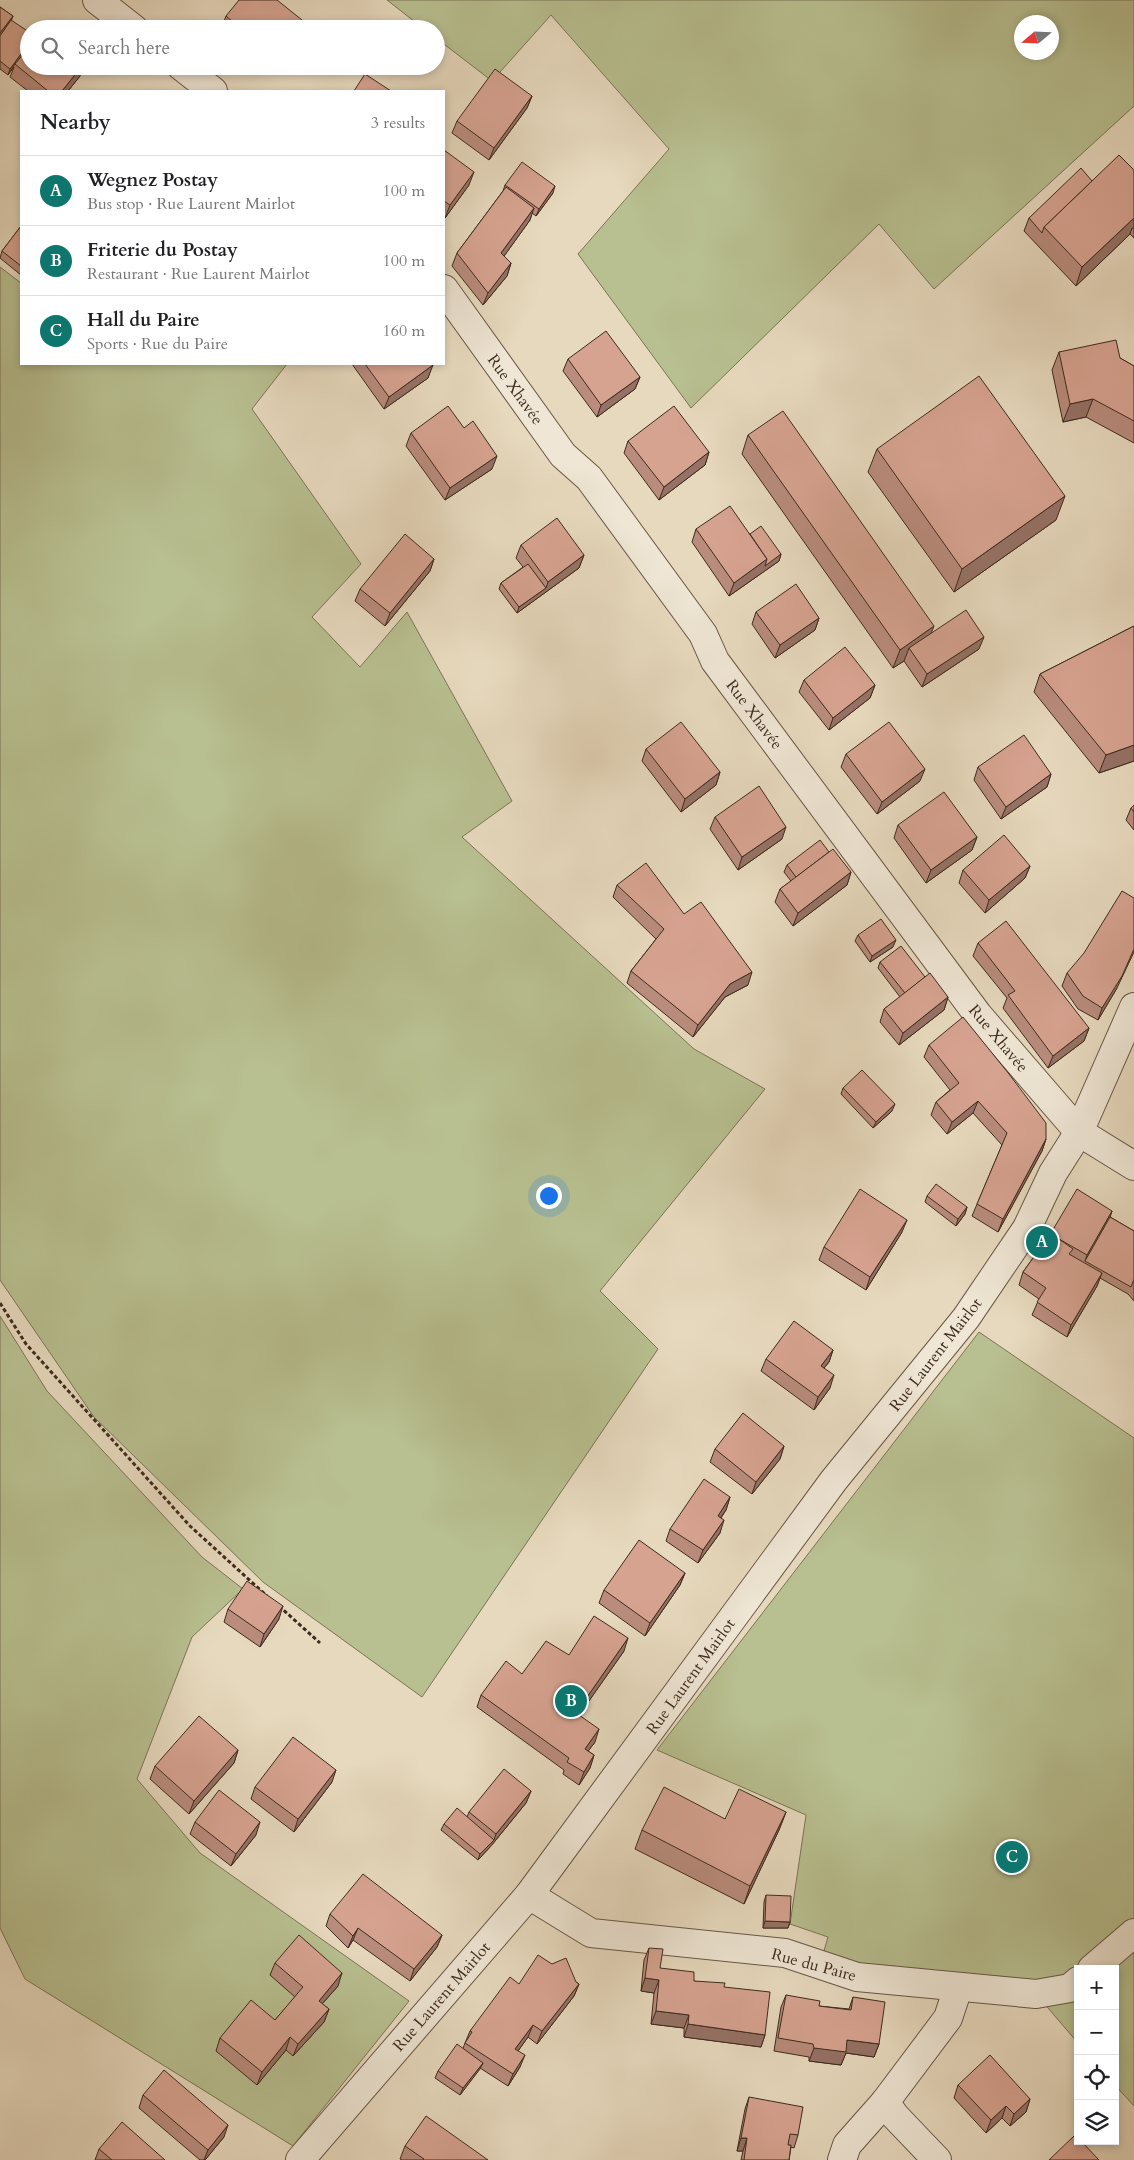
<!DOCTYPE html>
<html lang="en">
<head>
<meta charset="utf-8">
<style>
  :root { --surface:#fff; --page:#f2f2f2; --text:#202124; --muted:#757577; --line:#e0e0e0; --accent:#0f766e }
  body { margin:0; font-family:Cardo,serif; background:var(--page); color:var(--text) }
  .controls { position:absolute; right:15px; bottom:15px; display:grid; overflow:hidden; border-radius:0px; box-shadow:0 2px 8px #0003 }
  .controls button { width:45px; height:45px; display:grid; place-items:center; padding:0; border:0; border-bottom:1px solid var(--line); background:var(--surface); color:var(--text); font:25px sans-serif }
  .compass { position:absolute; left:1014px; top:15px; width:45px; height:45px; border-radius:50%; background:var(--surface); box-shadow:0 2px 8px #0003; rotate:251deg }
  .you { position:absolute; left:548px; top:1195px; width:18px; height:18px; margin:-12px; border:4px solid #fff; border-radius:50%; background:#1a73e8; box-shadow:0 0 0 8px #1a73e833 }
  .badge { display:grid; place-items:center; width:32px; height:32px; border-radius:50%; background:var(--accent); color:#fff; font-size:16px; font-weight:700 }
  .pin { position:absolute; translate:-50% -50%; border:2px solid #fff; box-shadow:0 1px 5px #0006 }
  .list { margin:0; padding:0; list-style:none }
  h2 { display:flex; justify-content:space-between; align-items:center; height:65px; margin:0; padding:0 20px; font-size:21px }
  h2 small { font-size:16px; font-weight:400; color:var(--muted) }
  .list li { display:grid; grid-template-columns:32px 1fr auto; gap:15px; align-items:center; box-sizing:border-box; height:70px; padding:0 20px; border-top:1px solid var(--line) }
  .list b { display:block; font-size:19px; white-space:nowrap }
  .list p { margin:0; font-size:16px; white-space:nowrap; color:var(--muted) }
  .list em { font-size:16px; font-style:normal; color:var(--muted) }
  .icon { flex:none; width:28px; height:28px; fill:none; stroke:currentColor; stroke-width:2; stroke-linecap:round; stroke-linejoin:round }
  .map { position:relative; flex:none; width:1134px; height:2160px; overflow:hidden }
  .search { position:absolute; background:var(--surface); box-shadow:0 2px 8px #0003; left:20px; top:20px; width:425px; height:55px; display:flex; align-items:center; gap:12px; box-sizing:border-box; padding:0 18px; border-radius:28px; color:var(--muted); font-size:19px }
  .panel { position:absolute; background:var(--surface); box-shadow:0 2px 8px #0003; left:20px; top:90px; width:425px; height:275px; border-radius:0px }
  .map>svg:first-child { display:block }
  .green { fill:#b8bf90; stroke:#7a7556; fill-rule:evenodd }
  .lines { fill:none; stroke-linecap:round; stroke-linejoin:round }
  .minor-casing { stroke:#685645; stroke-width:30 }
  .tertiary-casing { stroke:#685645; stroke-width:30 }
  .path { stroke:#3d2b1d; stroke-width:3; stroke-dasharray:4 2.5; stroke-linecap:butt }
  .minor { stroke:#efe6d5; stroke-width:28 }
  .tertiary { stroke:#efe6d5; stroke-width:28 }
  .wall { fill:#b98c7d; stroke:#3d2b1d }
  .shaded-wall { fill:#967266; stroke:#3d2b1d }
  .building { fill:#d7a391; stroke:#3d2b1d }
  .labels { text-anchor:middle; stroke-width:5; stroke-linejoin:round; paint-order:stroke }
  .street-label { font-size:16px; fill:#3d2b1d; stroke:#efe6d5 }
</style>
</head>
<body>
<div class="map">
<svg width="1134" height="2160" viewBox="0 0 1134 2160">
  <rect width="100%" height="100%" fill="#e7d9be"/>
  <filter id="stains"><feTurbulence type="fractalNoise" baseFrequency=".004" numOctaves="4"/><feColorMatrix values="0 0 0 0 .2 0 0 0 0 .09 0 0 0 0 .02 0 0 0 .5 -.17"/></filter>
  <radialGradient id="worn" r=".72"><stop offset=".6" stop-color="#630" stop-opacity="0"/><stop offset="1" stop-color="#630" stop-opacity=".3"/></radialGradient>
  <!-- green -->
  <g class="green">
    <path d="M387 0H1134V106L934 289 879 224 691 408 578 254 669 149 551 15 492 81 436 38V29H424ZM1022 22H1052V52H1022Z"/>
    <polygon points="0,267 21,283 21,364 287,364 252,409 361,564 312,617 360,667 407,612 512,801 462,837 694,1049 765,1089 600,1291 658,1349 422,1697 263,1582 94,1417 0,1280"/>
    <polygon points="0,1316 47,1391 202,1557 243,1589 192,1637 137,1779 200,1853 409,2001 293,2146 25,1979 0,1928"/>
    <polygon points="979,1332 1134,1438 1134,2106 1115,2085 1115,1969 1078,1969 1078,2043 1036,1994 820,1965 828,1937 790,1924 806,1815 657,1750"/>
  </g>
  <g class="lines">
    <!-- minor casing -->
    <g class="minor-casing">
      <g id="minor">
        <polyline points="529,1895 591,1933 785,1953 857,1977 1036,1994 1070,1988 1078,1981"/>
        <polyline points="1092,1969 1134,1933"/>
        <polyline points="842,2160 847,2145 885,2102"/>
        <polyline points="937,2160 895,2116 885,2102 948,2018 958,1988"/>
      </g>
    </g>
    <!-- tertiary casing -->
    <g class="tertiary-casing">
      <g id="tertiary">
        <polyline points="97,0 134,29"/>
        <polyline points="181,66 213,91"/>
        <polyline points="444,289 563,455 589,478 703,634 715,661 978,1015 1079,1132 1134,1166"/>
        <polyline points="300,2160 529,1895 834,1480 966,1318 1027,1228 1053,1173 1079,1132 1134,1007"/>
      </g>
    </g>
    <!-- path -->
    <g class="path">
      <polyline points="0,1303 26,1344 190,1526 267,1596"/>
      <polyline points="279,1606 320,1643"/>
    </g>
    <!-- minor -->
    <use href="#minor" class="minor"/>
    <!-- tertiary -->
    <use href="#tertiary" class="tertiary"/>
  </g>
  <!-- wall -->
  <g class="wall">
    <polygon points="0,7 13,16 11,20 23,54 80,76 68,91 28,91 10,77 14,67 8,75 0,69"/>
    <polygon points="226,16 299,29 221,29"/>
    <polygon points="532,96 527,108 489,160 452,133 457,121"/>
    <polygon points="444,150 469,185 445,218 444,217"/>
    <polygon points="1134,170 1134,238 1130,234 1076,286 1024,231 1029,218 1092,181"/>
    <polygon points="505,185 553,193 536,216 532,213 530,220 504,256 511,263 507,276 483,305 452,266 457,253 503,191"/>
    <polygon points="21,226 21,275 0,258 2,251"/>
    <polygon points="1059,352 1120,358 1134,366 1134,443 1086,417 1063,422 1052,370"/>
    <polygon points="568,359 640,377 635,389 597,417 563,371"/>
    <polygon points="352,364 432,364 428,378 384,409"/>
    <polygon points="411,433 492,469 445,500 406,446"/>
    <polygon points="748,435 932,633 979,649 922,687 904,661 893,668 742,454"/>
    <polygon points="628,441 709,452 705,465 659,500 624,453"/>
    <polygon points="877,449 1056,520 954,592 868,472"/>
    <polygon points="696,529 750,534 781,554 779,561 729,596 692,542"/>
    <polygon points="521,545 584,555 579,568 517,613 499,589 501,583 523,567 516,558"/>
    <polygon points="434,559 430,571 385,626 355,601 360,589"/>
    <polygon points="756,612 819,618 815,630 775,658 752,624"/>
    <polygon points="1134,626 1134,761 1099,773 1034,692 1040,674"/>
    <polygon points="804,680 875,685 870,698 829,730 799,692"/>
    <polygon points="646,749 720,772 716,785 681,812 642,761"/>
    <polygon points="846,754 920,781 877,814 841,767"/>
    <polygon points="978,767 1051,774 1047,787 1001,819 974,780"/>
    <polygon points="1134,805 1134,830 1126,820 1131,808"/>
    <polygon points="715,817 782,839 738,870 710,829"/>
    <polygon points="898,825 977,837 972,850 926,883 894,838"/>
    <polygon points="829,852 851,872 847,885 793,926 775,902 780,889 791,881 784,872 787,865"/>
    <polygon points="1030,866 1025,878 985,913 959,883 963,870"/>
    <polygon points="617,885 684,914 748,985 725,997 693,1037 627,983 631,971 656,939 613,897"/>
    <polygon points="858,935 893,947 870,962 855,941"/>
    <polygon points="978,943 1089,1028 1084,1041 1048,1068 1003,1008 1007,998 973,956"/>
    <polygon points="880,962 925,977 948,997 944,1010 899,1045 880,1022 884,1009 900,997 878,968"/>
    <polygon points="1067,973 1117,988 1098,1020 1078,1009 1062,986"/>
    <polygon points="929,1045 1046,1139 1042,1151 998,1232 972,1216 1002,1145 973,1113 947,1134 931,1115 936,1102 950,1090 924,1057"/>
    <polygon points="843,1088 892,1111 873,1128 841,1094"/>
    <polygon points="927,1196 967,1207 965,1214 956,1226 925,1202"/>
    <polygon points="1112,1211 1110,1217 1134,1231 1134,1301 1128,1294 1100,1278 1097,1286 1067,1337 1032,1315 1039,1299 1019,1285 1023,1272 1051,1233"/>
    <polygon points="902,1232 866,1290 819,1260 824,1247"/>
    <polygon points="833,1350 829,1362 824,1368 830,1388 814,1410 761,1371 766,1359"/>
    <polygon points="784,1446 780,1459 752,1494 710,1462 715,1449"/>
    <polygon points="730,1497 726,1510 721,1518 720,1533 698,1563 666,1541 670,1529"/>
    <polygon points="685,1573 680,1585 645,1636 599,1603 604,1590"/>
    <polygon points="228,1609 279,1619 260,1647 224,1622"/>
    <polygon points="624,1651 579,1715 595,1742 588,1751 594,1755 590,1768 579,1785 563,1774 564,1770 477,1707 481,1695 522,1674 569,1655"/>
    <polygon points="238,1750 234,1763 189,1814 150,1779 155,1766"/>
    <polygon points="332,1782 294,1832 251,1799 255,1787"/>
    <polygon points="531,1791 526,1803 491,1846 478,1860 441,1830 444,1824 467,1817 469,1812"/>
    <polygon points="786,1812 779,1830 744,1904 635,1849 642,1830 725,1819"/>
    <polygon points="195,1822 256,1835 231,1866 190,1834"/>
    <polygon points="766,1895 790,1922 788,1928 763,1928 764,1902"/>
    <polygon points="330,1914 442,1935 437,1947 410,1981 353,1940 348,1948 326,1926"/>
    <polygon points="649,1948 660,1968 694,1981 724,1987 765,2035 761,2047 684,2037 684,2028 651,2024 654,1993 641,1991 644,1960"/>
    <polygon points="275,1963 338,1986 322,2004 329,2009 324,2022 293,2056 286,2050 257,2085 216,2051 220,2038 275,2020 295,1997 270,1975"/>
    <polygon points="576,1982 579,1984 574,1996 537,2044 528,2037 518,2051 520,2067 508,2086 480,2068 460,2095 435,2078 438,2071 463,2048 470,2031 519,1984"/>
    <polygon points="786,1995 819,2006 849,2009 853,1997 879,2044 874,2057 846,2053 841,2065 809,2061 809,2057 774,2051 781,2007"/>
    <polygon points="958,2085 1030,2099 1026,2112 1010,2126 1002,2118 986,2133 954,2098"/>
    <polygon points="143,2095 224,2137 205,2160 200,2160 139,2108"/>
    <polygon points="749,2097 798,2135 794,2148 791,2147 789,2160 741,2160 743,2151 737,2151 745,2109"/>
    <polygon points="405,2146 488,2160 402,2160 400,2159"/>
    <polygon points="99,2149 165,2160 95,2160"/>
  </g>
  <!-- shaded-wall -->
  <g class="shaded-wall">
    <polygon points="13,16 8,29 0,40 0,33"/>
    <polygon points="302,20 299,29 295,29"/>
    <polygon points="29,43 29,46 16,64 15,64 8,75 10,69"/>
    <polygon points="82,66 84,66 80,76 68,91 62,91"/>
    <polygon points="532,96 527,108 489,160 494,148"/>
    <polygon points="474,172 469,185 445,218 450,205"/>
    <polygon points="555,186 553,193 536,216 539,209"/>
    <polygon points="534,208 530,220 497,266 501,253"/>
    <polygon points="1134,218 1134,229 1132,228 1130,234 1076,286 1082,267"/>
    <polygon points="511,263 507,276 483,305 488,293"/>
    <polygon points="433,365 428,378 384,409 389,397"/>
    <polygon points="640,377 635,389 597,417 601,405"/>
    <polygon points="1093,399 1086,417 1063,422 1070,404"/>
    <polygon points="709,452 705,465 659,500 664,487"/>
    <polygon points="497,456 492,469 445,500 450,488"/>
    <polygon points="1065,496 1056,520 954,592 962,569"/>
    <polygon points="781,554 779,561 729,596 734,583 767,559"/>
    <polygon points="584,555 579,568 517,613 519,607 546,588 548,582"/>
    <polygon points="434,559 430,571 385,626 390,613"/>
    <polygon points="819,618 815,630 775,658 780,645"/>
    <polygon points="934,626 927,644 909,648 904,661 893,668 900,650"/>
    <polygon points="984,637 979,649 922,687 927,674"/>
    <polygon points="875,685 870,698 829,730 833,718"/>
    <polygon points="1134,745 1134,761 1099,773 1106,755"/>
    <polygon points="925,769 920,781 877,814 882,802"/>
    <polygon points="720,772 716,785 681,812 685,799"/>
    <polygon points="1051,774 1047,787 1001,819 1006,807"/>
    <polygon points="786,827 782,839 738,870 742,857"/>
    <polygon points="977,837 972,850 926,883 931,870"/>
    <polygon points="1030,866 1025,878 985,913 989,900"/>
    <polygon points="851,872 847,885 793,926 798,913"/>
    <polygon points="896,940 893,947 870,962 872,956"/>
    <polygon points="1134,949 1134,952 1117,988 1098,1020 1102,1008"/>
    <polygon points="752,972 748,985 725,997 693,1037 698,1025 730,984"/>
    <polygon points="948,997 944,1010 899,1045 903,1033"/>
    <polygon points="1089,1028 1084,1041 1048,1068 1053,1056"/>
    <polygon points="978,1101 973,1113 947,1134 952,1122"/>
    <polygon points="895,1104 892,1111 873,1128 876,1122"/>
    <polygon points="1046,1139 1042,1151 998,1232 1003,1219"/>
    <polygon points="967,1207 965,1214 956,1226 958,1219"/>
    <polygon points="1112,1211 1108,1223 1085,1261 1087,1255"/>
    <polygon points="907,1220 902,1232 866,1290 870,1277"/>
    <polygon points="1102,1273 1097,1286 1067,1337 1071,1325"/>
    <polygon points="833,1350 829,1362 816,1378 821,1366"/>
    <polygon points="834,1375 830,1388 814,1410 818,1397"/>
    <polygon points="784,1446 780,1459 752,1494 756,1482"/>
    <polygon points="730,1497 726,1510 713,1528 718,1516"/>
    <polygon points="724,1520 720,1533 698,1563 703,1550"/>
    <polygon points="685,1573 680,1585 645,1636 650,1623"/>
    <polygon points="283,1606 279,1619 260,1647 264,1634"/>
    <polygon points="628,1638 624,1651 572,1725 576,1713"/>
    <polygon points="599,1729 595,1742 580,1762 585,1749"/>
    <polygon points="238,1750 234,1763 189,1814 194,1801"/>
    <polygon points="594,1755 590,1768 579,1785 584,1772"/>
    <polygon points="336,1770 332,1782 294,1832 298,1819"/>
    <polygon points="531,1791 526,1803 491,1846 478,1860 480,1854 494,1840 496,1834"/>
    <polygon points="786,1812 779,1830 744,1904 750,1886"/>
    <polygon points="260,1822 256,1835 231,1866 236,1854"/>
    <polygon points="765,1921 790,1922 788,1928 763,1928"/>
    <polygon points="358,1928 353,1940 348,1948 353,1936"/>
    <polygon points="442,1935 437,1947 410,1981 414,1969"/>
    <polygon points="342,1973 338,1986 314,2013 319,2001"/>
    <polygon points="645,1978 659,1980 654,1993 641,1991"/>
    <polygon points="579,1984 574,1996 537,2044 542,2031"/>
    <polygon points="329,2009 324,2022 293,2056 298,2044"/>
    <polygon points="656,2011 689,2015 684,2028 651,2024"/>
    <polygon points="688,2024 765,2035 761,2047 684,2037"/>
    <polygon points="533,2025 528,2037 510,2062 515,2049"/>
    <polygon points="290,2037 286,2050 257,2085 262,2072"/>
    <polygon points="847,2040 879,2044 874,2057 846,2053 841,2065 809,2061 814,2048"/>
    <polygon points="525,2055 520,2067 508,2086 513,2074"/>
    <polygon points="483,2063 480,2069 460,2095 463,2088"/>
    <polygon points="1030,2099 1026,2112 1010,2126 1014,2114"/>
    <polygon points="1006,2106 1002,2118 986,2133 991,2120"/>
    <polygon points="228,2125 224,2137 205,2160 204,2160 208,2150"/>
    <polygon points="741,2138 747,2138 743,2151 737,2151"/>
  </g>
  <!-- building -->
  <g class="building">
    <polygon points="239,0 277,0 302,20 295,29 241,29 226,16"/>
    <polygon points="0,7 13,16 0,33"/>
    <polygon points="11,20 29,32 29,43 10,69 0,61 0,36"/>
    <polygon points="29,47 29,66 82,66 62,91 48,91 15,64"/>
    <polygon points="495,69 532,96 494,148 457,121"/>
    <polygon points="365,74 391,91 354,91"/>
    <polygon points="444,150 474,172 450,205 444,201"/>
    <polygon points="1119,155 1134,170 1134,218 1082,267 1044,227"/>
    <polygon points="522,162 555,186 539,209 505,185"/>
    <polygon points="1081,168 1092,181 1044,227 1042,233 1029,218"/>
    <polygon points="506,187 534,208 501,253 511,263 488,293 457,253"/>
    <polygon points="21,226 21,266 2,251"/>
    <polygon points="606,331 640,377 601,405 568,359"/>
    <polygon points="1116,340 1120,358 1134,366 1134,421 1093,399 1070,404 1059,352"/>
    <polygon points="365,364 432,364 433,365 389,397"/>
    <polygon points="979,376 1065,496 962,569 877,449"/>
    <polygon points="448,406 464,428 473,421 497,456 450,488 411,433"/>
    <polygon points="674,406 709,452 664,487 628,441"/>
    <polygon points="783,411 934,626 900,650 748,435"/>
    <polygon points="730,506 767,559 734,583 696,529"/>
    <polygon points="557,518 584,555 548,582 521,545"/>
    <polygon points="761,526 781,554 765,566 767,559 750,534"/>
    <polygon points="405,534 434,559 390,613 360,589"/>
    <polygon points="528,564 546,588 519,607 501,583"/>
    <polygon points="796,584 819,618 780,645 756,612"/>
    <polygon points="966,610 984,637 927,674 909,648"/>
    <polygon points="1134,626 1134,745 1106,755 1040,674"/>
    <polygon points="845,647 875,685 833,718 804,680"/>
    <polygon points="681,722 720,772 685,799 646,749"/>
    <polygon points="889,722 925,769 882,802 846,754"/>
    <polygon points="1024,735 1051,774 1006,807 978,767"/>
    <polygon points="759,786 786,827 742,857 715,817"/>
    <polygon points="944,792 977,837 931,870 898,825"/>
    <polygon points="1134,805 1134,812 1131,808"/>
    <polygon points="1004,835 1030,866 989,900 963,870"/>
    <polygon points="820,840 829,852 796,877 787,865"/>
    <polygon points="833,849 851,872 798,913 780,889"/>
    <polygon points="646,863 684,914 701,902 752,972 730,984 698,1025 631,971 664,929 617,885"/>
    <polygon points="1122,891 1134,898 1134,949 1122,976 1102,1008 1083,996 1067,973 1084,953"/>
    <polygon points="881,919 896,940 872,956 858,935"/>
    <polygon points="1006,921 1089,1028 1053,1056 1008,995 1015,991 978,943"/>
    <polygon points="901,946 925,977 905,993 880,962"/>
    <polygon points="930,973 948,997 903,1033 884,1009"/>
    <polygon points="963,1017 1009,1074 1046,1123 1046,1139 1003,1219 977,1204 1007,1133 978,1101 952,1122 936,1102 959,1083 929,1045"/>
    <polygon points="862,1070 895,1104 876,1122 843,1088"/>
    <polygon points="936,1184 967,1207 958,1219 927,1196"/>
    <polygon points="860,1189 907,1220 870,1277 824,1247"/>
    <polygon points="1077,1189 1112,1211 1087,1255 1059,1239 1073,1249 1069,1254 1102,1273 1071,1325 1037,1302 1046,1288 1023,1272 1051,1233"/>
    <polygon points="1110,1217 1134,1231 1134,1279 1131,1287 1085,1261"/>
    <polygon points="794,1321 833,1350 821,1366 834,1375 818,1397 766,1359"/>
    <polygon points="743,1413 784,1446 756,1482 715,1449"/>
    <polygon points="704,1479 730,1497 718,1516 724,1520 703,1550 670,1529"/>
    <polygon points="639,1540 685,1573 650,1623 604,1590"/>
    <polygon points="247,1581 283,1606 264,1634 228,1609"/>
    <polygon points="594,1616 628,1638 576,1713 599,1729 585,1749 594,1755 584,1772 567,1762 569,1758 481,1695 506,1661 522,1674 546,1641 569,1655"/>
    <polygon points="199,1716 238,1750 194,1801 155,1766"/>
    <polygon points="293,1737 336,1770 298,1819 255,1787"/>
    <polygon points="504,1769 531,1791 496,1834 469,1812"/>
    <polygon points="664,1787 725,1819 739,1789 786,1812 750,1886 642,1830"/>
    <polygon points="219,1790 260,1822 236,1854 195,1822"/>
    <polygon points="457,1808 494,1840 480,1854 444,1824"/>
    <polygon points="363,1874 442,1935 414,1969 358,1928 353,1936 330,1914"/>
    <polygon points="766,1895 791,1896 790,1922 765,1921"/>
    <polygon points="299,1935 342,1973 319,2001 329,2009 298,2044 290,2037 262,2072 220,2038 251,2000 275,2020 303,1987 275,1963"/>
    <polygon points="649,1948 663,1949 660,1968 694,1972 694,1981 725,1983 724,1987 770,1992 765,2035 688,2024 689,2015 656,2011 659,1980 645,1978"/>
    <polygon points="538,1955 552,1964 566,1958 576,1982 579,1984 542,2031 533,2025 515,2049 525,2055 513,2074 465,2043 472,2032 470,2031 510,1977 519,1984"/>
    <polygon points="786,1995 820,2001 819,2006 851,2010 853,1997 885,2002 879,2044 847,2040 846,2052 814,2048 813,2044 778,2038"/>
    <polygon points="457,2044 483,2063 463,2088 438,2071"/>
    <polygon points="990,2055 1030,2099 1014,2114 1006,2106 991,2120 958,2085"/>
    <polygon points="164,2070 228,2125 208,2150 143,2095"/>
    <polygon points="749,2097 803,2107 798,2135 790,2134 788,2145 791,2145 789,2160 744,2160 747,2138 741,2138"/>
    <polygon points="426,2116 488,2160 423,2160 424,2159 405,2146"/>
    <polygon points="122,2122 165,2160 112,2160 99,2149"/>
    <polygon points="1075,2135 1078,2137 1078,2141 1081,2141 1099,2160 1049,2160"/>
  </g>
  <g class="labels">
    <!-- street labels -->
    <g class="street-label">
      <text transform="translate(516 389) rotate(54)" y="6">Rue Xhavée</text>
      <text transform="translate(755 714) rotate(53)" y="6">Rue Xhavée</text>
      <text transform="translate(999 1038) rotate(50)" y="6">Rue Xhavée</text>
      <text transform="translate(935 1354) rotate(-52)" y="6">Rue Laurent Mairlot</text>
      <text transform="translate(690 1676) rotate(-54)" y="6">Rue Laurent Mairlot</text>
      <text transform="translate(814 1964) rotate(15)" y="6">Rue du Paire</text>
      <text transform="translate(441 1996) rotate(-49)" y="6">Rue Laurent Mairlot</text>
    </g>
  </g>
  <rect width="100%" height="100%" filter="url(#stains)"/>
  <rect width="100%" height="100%" fill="url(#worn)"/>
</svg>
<div class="controls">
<button>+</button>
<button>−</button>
<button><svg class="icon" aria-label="locate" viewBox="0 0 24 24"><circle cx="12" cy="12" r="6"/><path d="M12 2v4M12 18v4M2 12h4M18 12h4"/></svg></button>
<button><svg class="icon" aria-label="layers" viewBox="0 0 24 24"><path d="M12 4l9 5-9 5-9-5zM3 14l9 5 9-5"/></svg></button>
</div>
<svg class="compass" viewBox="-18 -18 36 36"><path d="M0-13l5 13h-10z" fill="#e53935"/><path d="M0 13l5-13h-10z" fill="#757577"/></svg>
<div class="you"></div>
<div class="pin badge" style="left:1042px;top:1242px">A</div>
<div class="pin badge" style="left:571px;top:1701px">B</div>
<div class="pin badge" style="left:1012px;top:1857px">C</div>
<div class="search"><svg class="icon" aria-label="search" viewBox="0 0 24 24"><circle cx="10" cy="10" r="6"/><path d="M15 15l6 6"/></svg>Search here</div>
<section class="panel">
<h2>Nearby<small>3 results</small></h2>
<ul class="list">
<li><span class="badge">A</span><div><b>Wegnez Postay</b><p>Bus stop · Rue Laurent Mairlot</p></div><em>100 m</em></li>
<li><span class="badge">B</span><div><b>Friterie du Postay</b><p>Restaurant · Rue Laurent Mairlot</p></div><em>100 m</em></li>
<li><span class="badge">C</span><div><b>Hall du Paire</b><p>Sports · Rue du Paire</p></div><em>160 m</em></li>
</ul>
</section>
</div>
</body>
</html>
